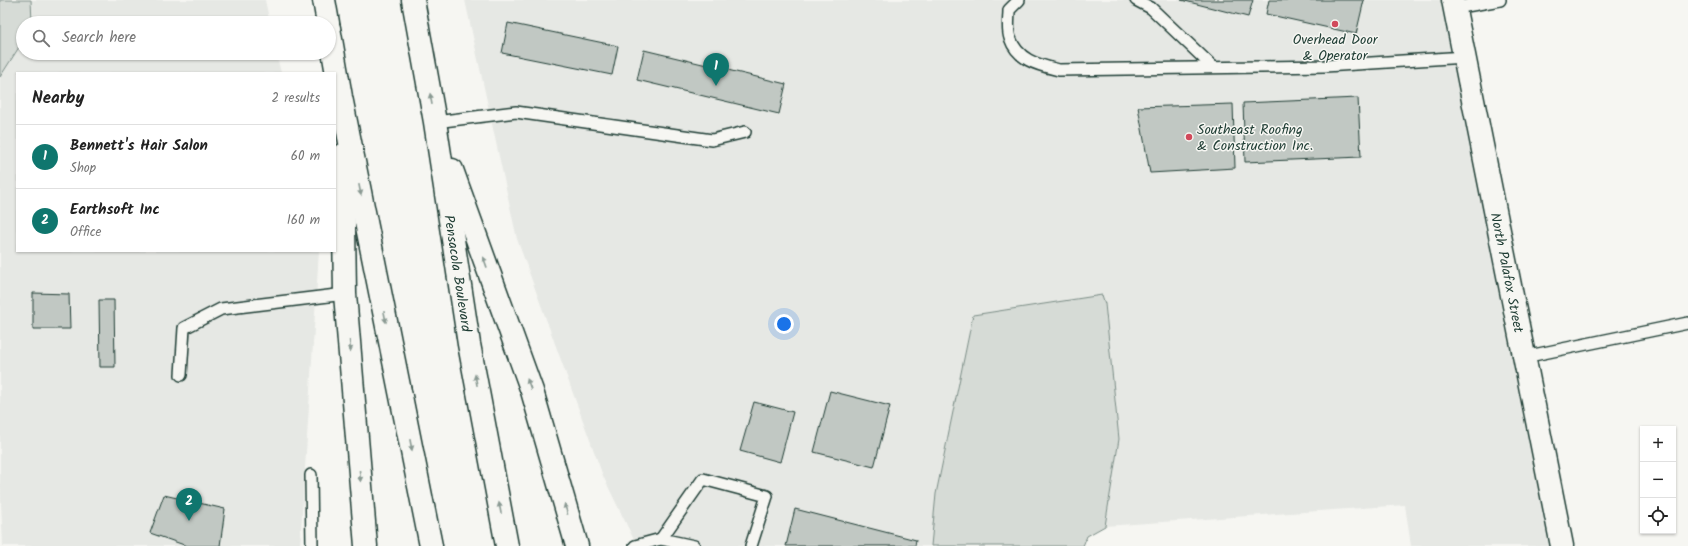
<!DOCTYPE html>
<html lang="en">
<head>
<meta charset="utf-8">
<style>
  :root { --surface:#fff; --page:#f2f2f2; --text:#222; --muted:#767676; --line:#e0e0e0; --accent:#0f766e }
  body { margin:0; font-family:Kalam,sans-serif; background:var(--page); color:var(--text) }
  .controls { position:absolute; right:12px; bottom:12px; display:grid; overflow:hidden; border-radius:0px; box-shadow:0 1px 3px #0004 }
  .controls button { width:36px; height:36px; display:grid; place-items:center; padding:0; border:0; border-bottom:1px solid var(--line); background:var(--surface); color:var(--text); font:20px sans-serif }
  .you { position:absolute; left:784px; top:324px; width:14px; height:14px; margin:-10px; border:3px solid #fff; border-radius:50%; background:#1a73e8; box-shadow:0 0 0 6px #1a73e833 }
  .badge { display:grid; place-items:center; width:26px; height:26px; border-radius:50%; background:var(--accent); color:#fff; font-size:13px; font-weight:700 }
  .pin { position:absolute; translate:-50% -33px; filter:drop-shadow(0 1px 2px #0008) }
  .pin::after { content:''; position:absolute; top:21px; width:14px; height:12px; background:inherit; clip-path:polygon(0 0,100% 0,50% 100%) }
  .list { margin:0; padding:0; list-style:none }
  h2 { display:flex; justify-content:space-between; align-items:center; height:52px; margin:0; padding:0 16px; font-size:17px }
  h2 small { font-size:13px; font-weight:400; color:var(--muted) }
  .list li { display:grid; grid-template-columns:26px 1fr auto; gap:12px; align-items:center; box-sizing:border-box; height:64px; padding:0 16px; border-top:1px solid var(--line) }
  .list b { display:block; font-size:15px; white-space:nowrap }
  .list p { margin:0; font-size:13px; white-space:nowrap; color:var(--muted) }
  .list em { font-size:13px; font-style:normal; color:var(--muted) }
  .icon { flex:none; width:22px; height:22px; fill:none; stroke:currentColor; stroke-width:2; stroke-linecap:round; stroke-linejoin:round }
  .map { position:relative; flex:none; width:1688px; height:546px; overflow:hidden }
  .search { position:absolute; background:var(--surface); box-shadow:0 1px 3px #0004; left:16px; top:16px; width:320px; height:44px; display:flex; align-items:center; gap:10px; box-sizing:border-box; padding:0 14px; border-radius:22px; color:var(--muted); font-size:15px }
  .panel { position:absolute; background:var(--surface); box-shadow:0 1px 3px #0004; left:16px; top:72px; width:320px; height:180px; border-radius:0px }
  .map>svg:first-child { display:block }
  .built { fill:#e6e8e4 }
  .green { fill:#d6dbd6; stroke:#7a8c85 }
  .building { fill:#c1c8c3; stroke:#1f3d34 }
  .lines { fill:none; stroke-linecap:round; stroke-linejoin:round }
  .lane-casing { stroke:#1f3d34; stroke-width:14 }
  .secondary-casing { stroke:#1f3d34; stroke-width:25 }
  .highway-casing { stroke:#1f3d34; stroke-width:25 }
  .lane { stroke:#f6f6f2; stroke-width:11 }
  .secondary { stroke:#f6f6f2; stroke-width:22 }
  .highway { stroke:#f6f6f2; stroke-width:22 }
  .oneway { fill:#8a9a93 }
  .poi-dot { fill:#d1495b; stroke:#f6f6f2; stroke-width:1.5 }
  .labels { text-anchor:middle; stroke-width:3; stroke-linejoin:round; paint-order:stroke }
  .poi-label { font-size:14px; fill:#1f3d34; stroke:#f6f6f2 }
  .street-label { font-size:14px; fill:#1f3d34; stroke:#f6f6f2 }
</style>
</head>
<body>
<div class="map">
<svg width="1688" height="546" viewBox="0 0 1688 546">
  <rect width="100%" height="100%" fill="#f6f6f2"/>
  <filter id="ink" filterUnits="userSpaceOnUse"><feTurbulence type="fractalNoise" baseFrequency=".025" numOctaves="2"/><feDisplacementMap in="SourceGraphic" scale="8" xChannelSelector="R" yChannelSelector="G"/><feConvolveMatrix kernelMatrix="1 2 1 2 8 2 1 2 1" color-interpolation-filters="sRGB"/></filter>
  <g filter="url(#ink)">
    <!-- built -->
    <g class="built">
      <polygon points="31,0 265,0 270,23 32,23"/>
      <polygon points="465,0 1440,0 1549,546 1411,546 1405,505 1105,526 1119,439 1105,304 1101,295 973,315 936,494 931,546 637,546 603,476 517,239"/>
      <polygon points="23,41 23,53 276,53 281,73 17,73 17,251 319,251 300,546 3,546 0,483 0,77"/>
    </g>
    <!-- green -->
    <g class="green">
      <polygon points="0,0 31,0 32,23 23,23 23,41 0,77"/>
      <polygon points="1102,295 1105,304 1119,439 1105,526 1087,536 1083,546 931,546 936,494 973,315"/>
    </g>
    <!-- building -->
    <g class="building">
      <polygon points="1181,0 1253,0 1248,17"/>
      <polygon points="1269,0 1364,0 1356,34 1266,14"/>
      <polygon points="508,23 618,46 612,75 502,53"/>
      <polygon points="644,50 786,84 779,114 637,80"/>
      <polygon points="1358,98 1361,157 1245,162 1243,103"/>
      <polygon points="1233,104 1235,168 1150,173 1138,107"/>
      <polygon points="33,293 69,294 70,329 33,329"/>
      <polygon points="99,300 114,300 115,367 100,367"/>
      <polygon points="830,391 890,406 874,467 814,452"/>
      <polygon points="754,402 793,412 780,462 740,451"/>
      <polygon points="164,495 225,509 220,546 187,546 150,533"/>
      <polygon points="795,509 916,540 915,546 786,546"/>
    </g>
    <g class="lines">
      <!-- lane casing -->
      <g class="lane-casing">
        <g id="lane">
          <path d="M1019 0 1009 10C1009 18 1007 30 1010 38 1018 61 1039 65 1059 70L1325 66 1465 57"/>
          <polyline points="1136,0 1151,8 1213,67"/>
          <polyline points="1455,8 1500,0"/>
          <polyline points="435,122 516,112 712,140 745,132"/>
          <polyline points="1524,357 1688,323"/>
          <polyline points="181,375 184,328 221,309 345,294"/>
          <polyline points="311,475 312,546"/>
          <polyline points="661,539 703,479 767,496 751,546"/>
          <polyline points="635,546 661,539 694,546"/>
        </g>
      </g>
      <!-- secondary casing -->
      <g class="secondary-casing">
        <g id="secondary">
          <path id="s1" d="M1453 0 1562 546"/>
        </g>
      </g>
      <!-- highway casing -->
      <g class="highway-casing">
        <g id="highway">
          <polyline points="324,0 328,23"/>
          <path id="s2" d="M413 0 435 122 469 344 507 546"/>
          <polyline points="329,28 341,97 431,546"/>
          <polyline points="343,155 345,294 366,546"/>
          <polyline points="452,170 532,391 577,546"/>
        </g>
      </g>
      <!-- lane -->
      <use href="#lane" class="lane"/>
      <!-- secondary -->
      <use href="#secondary" class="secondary"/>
      <!-- highway -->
      <use href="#highway" class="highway"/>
    </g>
    <!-- one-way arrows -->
    <defs><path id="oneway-solid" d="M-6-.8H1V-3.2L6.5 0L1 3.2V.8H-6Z"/></defs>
    <g class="oneway">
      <use href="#oneway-solid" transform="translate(431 99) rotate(-100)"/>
      <use href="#oneway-solid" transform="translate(360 190) rotate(79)"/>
      <use href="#oneway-solid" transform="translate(485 262) rotate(-110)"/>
      <use href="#oneway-solid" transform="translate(385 317) rotate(79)"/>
      <use href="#oneway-solid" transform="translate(350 346) rotate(86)"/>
      <use href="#oneway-solid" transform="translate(476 380) rotate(-101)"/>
      <use href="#oneway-solid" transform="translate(529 384) rotate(-110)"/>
      <use href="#oneway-solid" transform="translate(411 445) rotate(79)"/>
      <use href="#oneway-solid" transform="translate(360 476) rotate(85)"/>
      <use href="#oneway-solid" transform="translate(500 508) rotate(-101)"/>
      <use href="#oneway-solid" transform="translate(566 509) rotate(-106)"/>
    </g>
  </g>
  <!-- markers -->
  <g class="poi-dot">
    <circle cx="1335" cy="24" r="4"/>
    <circle cx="1189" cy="137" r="4"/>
  </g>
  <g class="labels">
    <!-- poi labels -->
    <g class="poi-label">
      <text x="1335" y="44">Overhead Door<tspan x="1335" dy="16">&amp; Operator</tspan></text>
      <text x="1197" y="134" text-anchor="start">Southeast Roofing<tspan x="1197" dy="16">&amp; Construction Inc.</tspan></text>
    </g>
    <!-- street labels -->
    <g class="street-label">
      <text dy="5" stroke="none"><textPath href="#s2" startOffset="277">Pensacola Boulevard</textPath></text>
      <text dy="5" stroke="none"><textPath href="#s1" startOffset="278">North Palafox Street</textPath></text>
    </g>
  </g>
</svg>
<div class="controls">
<button>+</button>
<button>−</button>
<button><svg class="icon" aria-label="locate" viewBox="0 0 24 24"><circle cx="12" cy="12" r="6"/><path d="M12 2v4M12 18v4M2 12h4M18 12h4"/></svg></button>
</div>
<div class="you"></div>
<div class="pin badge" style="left:716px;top:86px">1</div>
<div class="pin badge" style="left:189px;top:521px">2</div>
<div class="search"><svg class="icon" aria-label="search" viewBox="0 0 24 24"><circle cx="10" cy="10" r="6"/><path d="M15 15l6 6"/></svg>Search here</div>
<section class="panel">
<h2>Nearby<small>2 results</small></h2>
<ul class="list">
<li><span class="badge">1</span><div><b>Bennett's Hair Salon</b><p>Shop</p></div><em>60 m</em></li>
<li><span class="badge">2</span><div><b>Earthsoft Inc</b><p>Office</p></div><em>160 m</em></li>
</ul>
</section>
</div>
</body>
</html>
